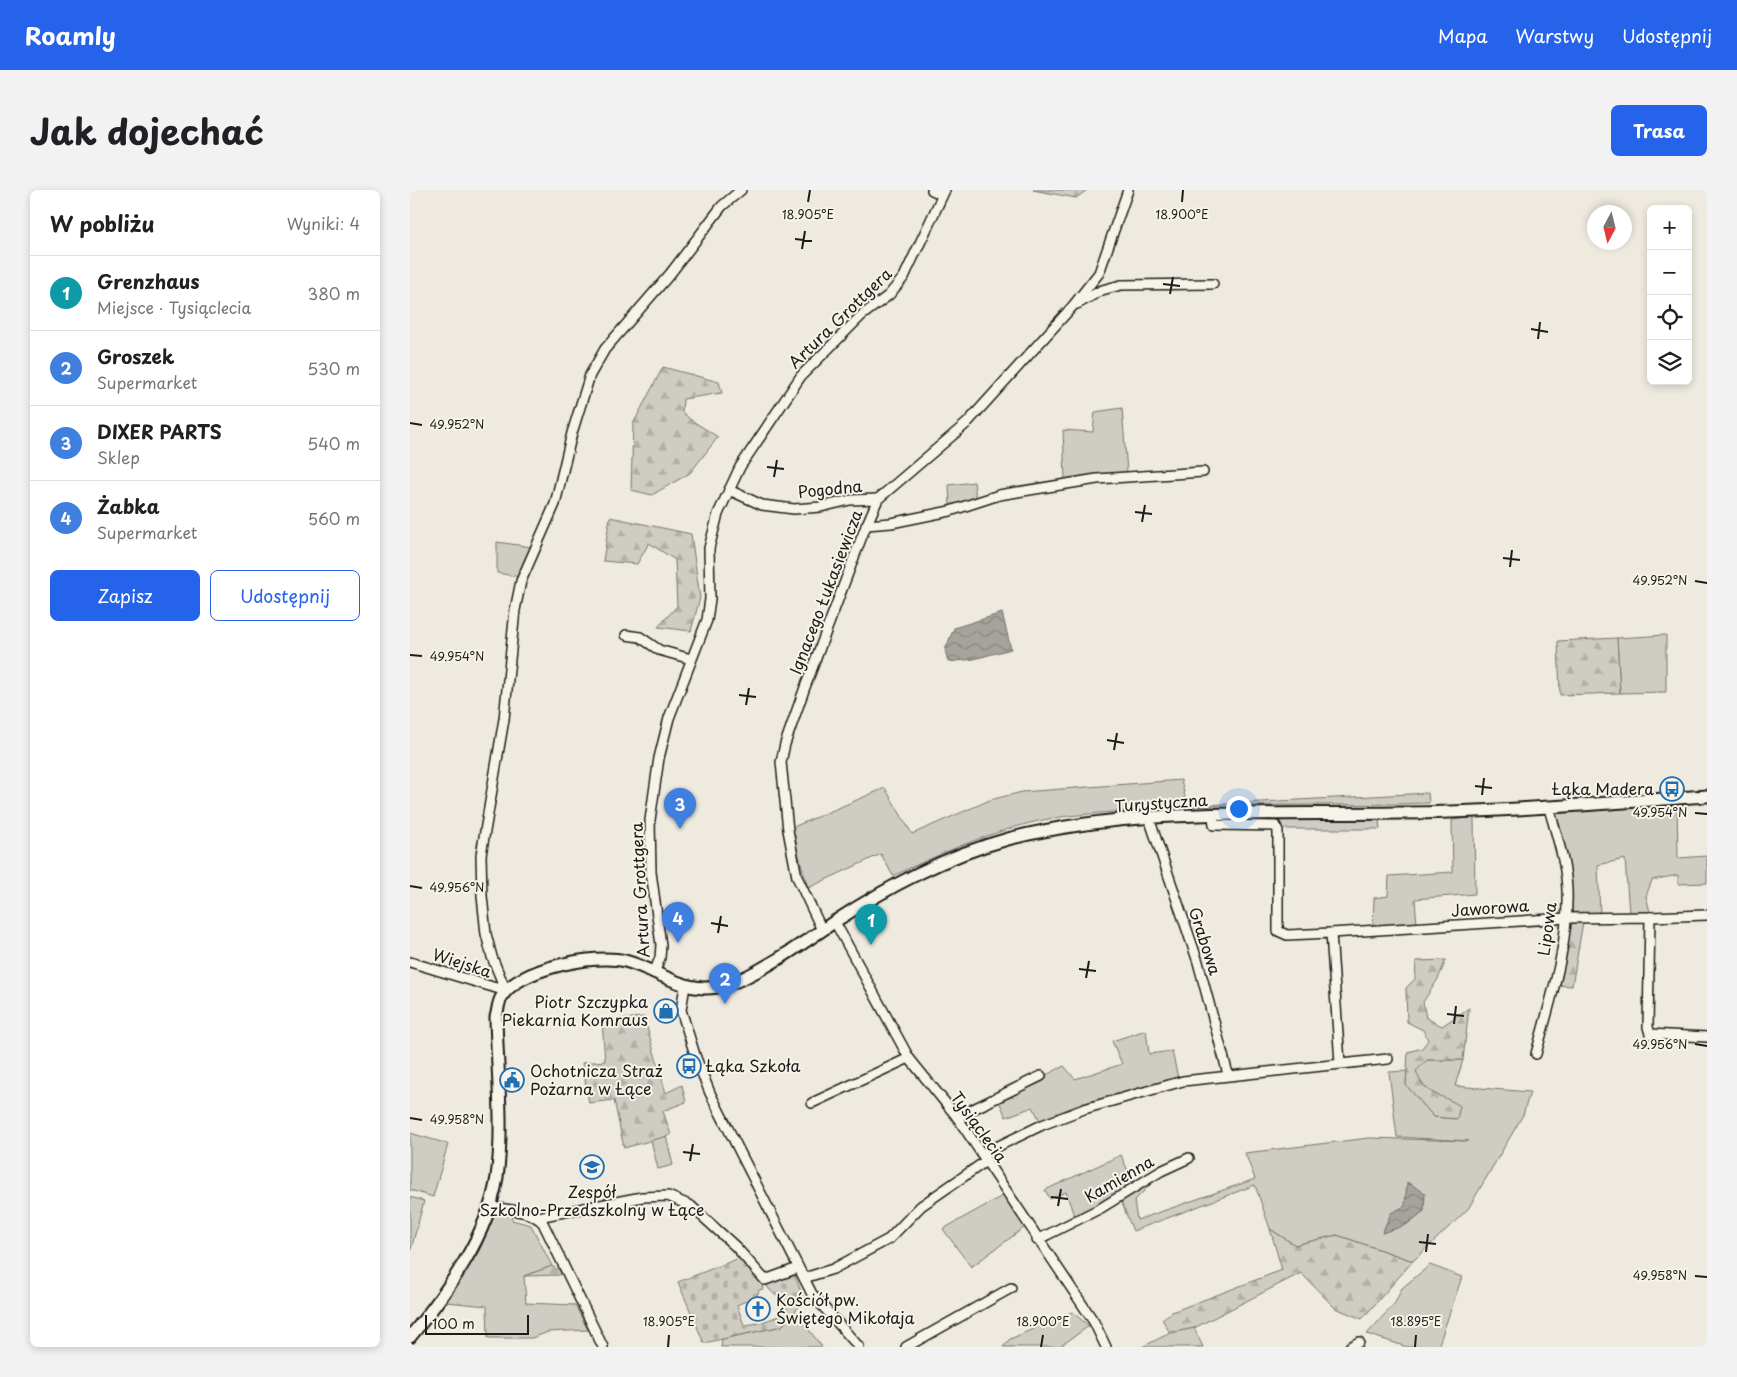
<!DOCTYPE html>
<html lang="pl">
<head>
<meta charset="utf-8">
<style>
  :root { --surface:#fff; --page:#f2f2f2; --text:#202124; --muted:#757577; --line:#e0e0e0; --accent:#2563eb }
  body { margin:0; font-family:"Playpen Sans",sans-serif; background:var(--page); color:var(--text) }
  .controls { position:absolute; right:15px; top:15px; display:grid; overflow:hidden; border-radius:8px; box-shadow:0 2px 8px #0003 }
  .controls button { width:45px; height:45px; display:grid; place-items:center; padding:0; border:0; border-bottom:1px solid var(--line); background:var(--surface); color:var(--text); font:25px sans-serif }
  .compass { position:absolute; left:1177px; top:15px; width:45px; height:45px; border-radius:50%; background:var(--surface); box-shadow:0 2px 8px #0003; rotate:187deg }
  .scale { position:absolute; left:15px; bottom:12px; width:104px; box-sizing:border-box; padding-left:5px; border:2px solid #1c1c1c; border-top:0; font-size:14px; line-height:18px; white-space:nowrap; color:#1c1c1c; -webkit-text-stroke:4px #f7f3e8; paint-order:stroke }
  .you { position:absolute; left:828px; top:618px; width:18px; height:18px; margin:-12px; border:4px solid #fff; border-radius:50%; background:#1a73e8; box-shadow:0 0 0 8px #1a73e833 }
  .badge { display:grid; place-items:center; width:32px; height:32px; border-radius:50%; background:var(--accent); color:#fff; font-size:16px; font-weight:700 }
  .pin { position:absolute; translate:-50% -41px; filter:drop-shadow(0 1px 2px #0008) }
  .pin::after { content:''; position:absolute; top:26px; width:18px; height:15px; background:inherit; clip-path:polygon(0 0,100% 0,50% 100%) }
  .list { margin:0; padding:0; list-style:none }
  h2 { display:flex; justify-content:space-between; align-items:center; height:65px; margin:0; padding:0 20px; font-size:21px }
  h2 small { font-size:16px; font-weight:400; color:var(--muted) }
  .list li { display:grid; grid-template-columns:32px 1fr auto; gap:15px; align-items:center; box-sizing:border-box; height:75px; padding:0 20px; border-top:1px solid var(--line) }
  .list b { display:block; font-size:19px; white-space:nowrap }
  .list p { margin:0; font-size:16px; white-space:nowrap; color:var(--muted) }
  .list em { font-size:16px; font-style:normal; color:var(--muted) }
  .actions { display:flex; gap:10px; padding:15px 20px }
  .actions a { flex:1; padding:11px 0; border:1px solid var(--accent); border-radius:8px; text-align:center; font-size:18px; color:var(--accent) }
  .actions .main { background:var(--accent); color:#fff }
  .icon { flex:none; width:28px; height:28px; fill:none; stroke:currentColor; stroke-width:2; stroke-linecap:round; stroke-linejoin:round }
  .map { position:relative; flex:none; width:1297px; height:1157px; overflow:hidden; border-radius:8px }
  header { display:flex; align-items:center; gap:30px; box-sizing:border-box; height:70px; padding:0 25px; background:var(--accent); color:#fff }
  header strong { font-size:24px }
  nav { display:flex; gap:28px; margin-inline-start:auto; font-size:18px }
  .intro { display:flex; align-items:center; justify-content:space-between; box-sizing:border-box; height:120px; padding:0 30px }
  h1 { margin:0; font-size:35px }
  .button { padding:12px 22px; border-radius:8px; background:var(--accent); color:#fff; font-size:18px; font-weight:700 }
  main { display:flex; gap:30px; padding:0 30px }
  aside { flex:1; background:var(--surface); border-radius:8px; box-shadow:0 2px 8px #0003 }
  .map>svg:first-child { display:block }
  .green { fill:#cfccc3; stroke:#767470 }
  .forest { fill:url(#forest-firs); stroke:#767470 }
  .cemetery { fill:url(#cemetery-stones); stroke:#767470; fill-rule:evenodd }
  .water { fill:url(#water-waves); stroke:#6f6d69 }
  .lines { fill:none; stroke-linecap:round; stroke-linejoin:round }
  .minor-casing { stroke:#1c1c1c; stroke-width:12 }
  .major-casing { stroke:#1c1c1c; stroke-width:15 }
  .minor { stroke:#f7f3e8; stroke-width:9 }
  .major { stroke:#f7f3e8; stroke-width:11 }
  .ticks { fill:none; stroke:#1c1c1c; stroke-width:2 }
  .labels { text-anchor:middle; stroke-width:4; stroke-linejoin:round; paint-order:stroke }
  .street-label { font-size:16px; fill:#1c1c1c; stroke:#f7f3e8 }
  .poi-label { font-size:16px; fill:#1c1c1c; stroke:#f7f3e8; text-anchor:start }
  .ticks-label { font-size:12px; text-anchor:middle; fill:#1c1c1c; stroke:#f7f3e8; stroke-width:4; stroke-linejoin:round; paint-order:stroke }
</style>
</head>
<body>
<header>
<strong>Roamly</strong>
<nav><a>Mapa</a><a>Warstwy</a><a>Udostępnij</a></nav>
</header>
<div class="intro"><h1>Jak dojechać</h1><a class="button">Trasa</a></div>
<main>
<aside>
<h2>W pobliżu<small>Wyniki: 4</small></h2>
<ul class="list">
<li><span class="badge" style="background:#0f9aa8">1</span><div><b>Grenzhaus</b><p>Miejsce · Tysiąclecia</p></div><em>380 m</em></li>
<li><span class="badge" style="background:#3f7fe0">2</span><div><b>Groszek</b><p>Supermarket</p></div><em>530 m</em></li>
<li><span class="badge" style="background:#3f7fe0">3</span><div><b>DIXER PARTS</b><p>Sklep</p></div><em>540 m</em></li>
<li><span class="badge" style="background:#3f7fe0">4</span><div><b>Żabka</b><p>Supermarket</p></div><em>560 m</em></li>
</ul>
<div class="actions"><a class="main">Zapisz</a><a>Udostępnij</a></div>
</aside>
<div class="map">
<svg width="1297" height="1157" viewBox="0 0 1297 1157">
  <defs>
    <pattern id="forest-firs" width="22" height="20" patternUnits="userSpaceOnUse" patternTransform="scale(1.25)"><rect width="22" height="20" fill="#cfccc3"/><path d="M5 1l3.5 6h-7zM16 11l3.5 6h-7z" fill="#b1afa7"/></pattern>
    <pattern id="cemetery-stones" width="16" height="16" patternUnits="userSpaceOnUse" patternTransform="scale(1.25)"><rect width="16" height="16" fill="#cfccc3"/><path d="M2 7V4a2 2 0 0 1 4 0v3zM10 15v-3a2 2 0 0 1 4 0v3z" fill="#b1afa7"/></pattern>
    <pattern id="water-waves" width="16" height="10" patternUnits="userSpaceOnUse" patternTransform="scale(1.25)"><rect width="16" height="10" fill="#a6a39d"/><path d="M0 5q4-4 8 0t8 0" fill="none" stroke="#86847f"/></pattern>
  </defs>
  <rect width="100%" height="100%" fill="#eeeae0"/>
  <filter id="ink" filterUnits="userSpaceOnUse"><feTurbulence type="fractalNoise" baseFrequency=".02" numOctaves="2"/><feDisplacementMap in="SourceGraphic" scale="10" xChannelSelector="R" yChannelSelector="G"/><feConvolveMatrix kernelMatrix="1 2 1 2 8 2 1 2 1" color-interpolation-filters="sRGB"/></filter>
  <g filter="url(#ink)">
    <!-- green -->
    <g class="green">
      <polygon points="712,218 717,282 655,289 653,240 683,242 685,222"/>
      <polygon points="564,292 566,309 540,316 539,295"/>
      <polygon points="87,352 122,357 110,387 87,383"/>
      <polygon points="1256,445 1256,502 1210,503 1207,448"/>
      <path d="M771 590 777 616 1018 603 1019 613C917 617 815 612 714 621 683 624 650 625 620 633 572 645 527 665 483 686L471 664 398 698 381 638 475 598 502 644 580 610 612 602Z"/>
      <polygon points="1267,613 1268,668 1297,666 1297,693 1268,694 1268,685 1242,690 1236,706 1240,722 1219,723 1215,669 1188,675 1190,725 1162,725 1160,688 1145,623"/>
      <polygon points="1064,627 1065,704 1005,709 1007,735 963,736 964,708 978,706 979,686 1043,682 1042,630"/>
      <polygon points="969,630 970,639 870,639 817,631"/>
      <polygon points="736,840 739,864 762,861 768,888 675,913 631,933 623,917 596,927 588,909 654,876 665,889 712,874 702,851"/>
      <polygon points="1016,870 1053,870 1045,896 1120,902 1113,925 1058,1019 1003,1071 927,1045 885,1055 860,1039 845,995 723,1041 709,1006 664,1026 656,1002 640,1009 635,1000 711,965 724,995 751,984 724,1011 727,1030 845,989 835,963 959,948 1059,951 987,947 979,882 997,881 996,895 1024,927 1047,929 1009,891 1006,881"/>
      <polygon points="0,943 38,954 23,1007 0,1000"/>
      <polygon points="256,946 263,975 248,979 241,950"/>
      <polygon points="594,1005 615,1037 561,1077 533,1039"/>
      <polygon points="0,1007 14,1011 0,1063"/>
      <polygon points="92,1023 101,1024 102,1030 121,1035 142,1076 114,1086 116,1113 165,1115 178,1140 138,1142 122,1148 78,1148 77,1116 36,1112 69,1061 85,1024"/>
      <polygon points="1020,1075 1052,1087 1028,1157 997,1157 957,1144 985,1113 992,1098"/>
      <polygon points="385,1121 412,1157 311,1157 312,1149 372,1136"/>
      <polygon points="662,1122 679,1136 649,1157 593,1157 600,1149"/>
      <polygon points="784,1138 793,1157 732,1157 760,1143"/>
    </g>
    <!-- forest -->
    <g class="forest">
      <polygon points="623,0 677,0 666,8"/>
      <polygon points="253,177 309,192 312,203 273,209 272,222 281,230 308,247 280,283 242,305 221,300 223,234"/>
      <polygon points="200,327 281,344 290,408 281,441 248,437 267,416 265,370 239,353 227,374 193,371"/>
      <polygon points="1207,448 1210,503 1150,505 1148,451"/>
      <polygon points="1159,732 1173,732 1162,796 1147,795"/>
      <path d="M1036 770 1028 789 1013 812 1016 828 1032 836 1059 818 1053 870H1017L1006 881C1015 907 1031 903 1050 916L1047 929 1024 927 996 895 998 862 1012 858 1018 850 1013 840 997 832 996 798 1005 789 1006 771Z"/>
      <polygon points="234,827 256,903 272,895 276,912 253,921 261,945 214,958 204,910 179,913 172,873 195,871 192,831"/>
      <polygon points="860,1039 885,1055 927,1045 1003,1071 952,1129 925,1118 891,1083 784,1138 760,1143 752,1129 762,1122 872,1080"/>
      <polygon points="142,1076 151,1082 150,1085 114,1086"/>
    </g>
    <!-- cemetery -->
    <path class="cemetery" d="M332 1067 354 1092 385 1085 394 1111 372 1136 294 1153 268 1092ZM356 1093C360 1105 370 1105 375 1115L374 1124 350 1133 334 1135 327 1115 347 1106 349 1100 353 1099 352 1095Z"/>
    <!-- water -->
    <g class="water">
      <polygon points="592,423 601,459 564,469 538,472 535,460 544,438"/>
      <polygon points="997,992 1015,1003 1014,1021 996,1035 972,1043 981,1023 995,1016"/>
    </g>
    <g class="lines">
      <!-- minor casing -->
      <g class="minor-casing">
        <g id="minor">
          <polyline points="522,0 532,5"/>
          <polyline points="667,114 692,100 711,95 803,94"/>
          <polyline points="319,300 352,315 384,319 411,317 440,310 468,309"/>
          <polyline points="456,335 481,333 540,321 589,305 687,289 793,282"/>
          <polyline points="216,445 230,447 249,460 281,469"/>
          <polyline points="803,626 804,635 866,636 868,641 868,741 877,745 921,743 930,873"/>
          <polyline points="739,628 788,772 818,884"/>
          <polyline points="1240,727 1297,725"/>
          <polyline points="425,732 499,868 547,927 684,1132 696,1157"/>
          <polyline points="412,740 387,687 378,640 371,572 375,554 394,500 454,341 468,309 557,233 662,117 689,83 718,0"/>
          <polyline points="921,743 1157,728 1240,727 1238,837 1240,844 1297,847"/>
          <polyline points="0,772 96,801 82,767 76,744 72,706 71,665 94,529 105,420 111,391 145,314 162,243 180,185 195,159 260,84 312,16 331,0"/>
          <polyline points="244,783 250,768 251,755 241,682 240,630 249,568 259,528 297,430 300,409 299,358 308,324 330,277 391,186 451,126 479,105 494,87 535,0"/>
          <polyline points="275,796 271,820 286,868 300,903 402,1104 449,1157"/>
          <path d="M1126 864C1140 811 1159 755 1157 700 1156 672 1146 644 1139 618"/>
          <polyline points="402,913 499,868"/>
          <polyline points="547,927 631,886"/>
          <polyline points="572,964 632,935 674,919 773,891 978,869"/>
          <path d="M79 1016C97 1021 120 1019 133 1033L193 1157"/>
          <polyline points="128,1027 232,1007 258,1006 281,1016 326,1057 355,1090 388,1078"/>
          <polyline points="627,1050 691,1018 751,981 779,968"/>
          <polyline points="394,1088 423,1079 479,1049 511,1016 576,971"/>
          <polyline points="496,1157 601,1098"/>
          <polyline points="940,1157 949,1152"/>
        </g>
      </g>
      <!-- major casing -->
      <g class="major-casing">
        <path id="major" d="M0 1147C37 1102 78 1046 87 987 94 939 87 877 86 827 88 821 88 813 91 808 105 779 186 763 215 771 253 781 276 808 319 794 351 783 396 751 424 732 478 697 535 666 598 649 724 617 859 625 989 623 1092 622 1194 613 1297 606"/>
      </g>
      <!-- minor -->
      <use href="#minor" class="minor"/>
      <!-- major -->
      <use href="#major" class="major"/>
    </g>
  </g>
  <!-- ticks -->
  <path class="ticks" d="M398 12 400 0M772 12 773 0M385 49 402 51M392 59 395 41M753 94 770 96M760 104 763 87M1121 139 1138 142M1128 149 1130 132M0 233 12 235M357 277 374 279M364 287 367 270M725 322 742 324M732 332 735 315M1093 368 1110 370M1100 377 1102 360M1285 391 1297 393M0 465 12 466M329 505 346 507M336 515 339 498M697 550 714 553M704 560 707 543M1065 596 1082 598M1072 605 1074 588M1285 623 1297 624M0 696 12 698M301 733 318 736M308 743 311 726M669 779 686 781M676 788 679 771M1037 824 1054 826M1044 834 1046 816M1285 854 1297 856M0 928 12 930M273 962 290 964M280 971 283 954M641 1007 658 1009M648 1016 651 999M1009 1052 1026 1054M1016 1062 1018 1044M1285 1086 1297 1087M258 1157 259 1145M631 1157 633 1145M1005 1157 1006 1145"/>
  <!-- icons -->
  <defs>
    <g id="bus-ring" transform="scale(1.25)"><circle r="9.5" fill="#f7f3e8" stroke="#1f6fb2" stroke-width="1.5"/><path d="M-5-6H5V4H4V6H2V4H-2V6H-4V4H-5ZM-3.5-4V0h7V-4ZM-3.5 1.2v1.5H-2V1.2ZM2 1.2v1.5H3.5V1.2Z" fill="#1f6fb2"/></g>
    <g id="shop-ring" transform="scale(1.25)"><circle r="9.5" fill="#f7f3e8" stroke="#1f6fb2" stroke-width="1.5"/><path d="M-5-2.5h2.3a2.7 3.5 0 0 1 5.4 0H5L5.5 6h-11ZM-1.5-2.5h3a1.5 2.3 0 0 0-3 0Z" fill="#1f6fb2"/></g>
    <g id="civic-ring" transform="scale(1.25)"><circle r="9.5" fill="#f7f3e8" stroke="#1f6fb2" stroke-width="1.5"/><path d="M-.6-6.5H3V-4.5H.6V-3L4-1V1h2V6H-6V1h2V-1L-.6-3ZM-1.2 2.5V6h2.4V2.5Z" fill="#1f6fb2"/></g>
    <g id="school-ring" transform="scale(1.25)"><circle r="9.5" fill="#f7f3e8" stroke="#1f6fb2" stroke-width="1.5"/><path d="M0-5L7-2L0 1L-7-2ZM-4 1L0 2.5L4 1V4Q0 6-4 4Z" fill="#1f6fb2"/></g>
    <g id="church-ring" transform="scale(1.25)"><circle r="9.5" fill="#f7f3e8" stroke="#1f6fb2" stroke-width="1.5"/><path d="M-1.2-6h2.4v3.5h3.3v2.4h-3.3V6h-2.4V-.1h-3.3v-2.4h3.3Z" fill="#1f6fb2"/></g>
  </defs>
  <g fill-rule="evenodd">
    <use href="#bus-ring" x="1262" y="599"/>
    <use href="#shop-ring" x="256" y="821"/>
    <use href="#bus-ring" x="279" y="876"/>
    <use href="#civic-ring" x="102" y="890"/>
    <use href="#school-ring" x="182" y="977"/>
    <use href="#church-ring" x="348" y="1119"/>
  </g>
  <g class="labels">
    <!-- street labels -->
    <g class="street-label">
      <text transform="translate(430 128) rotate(-44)" y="6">Artura Grottgera</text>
      <text transform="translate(420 299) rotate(-6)" y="6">Pogodna</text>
      <text transform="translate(416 402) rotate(-69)" y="6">Ignacego Łukasiewicza</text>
      <text transform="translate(751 613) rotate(-4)" y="6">Turystyczna</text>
      <text transform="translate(230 700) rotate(-93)" y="6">Artura Grottgera</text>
      <text transform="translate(1080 718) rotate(-4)" y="6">Jaworowa</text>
      <text transform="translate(1137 739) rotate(-82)" y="6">Lipowa</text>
      <text transform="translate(795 751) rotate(72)" y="6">Grabowa</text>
      <text transform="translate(52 773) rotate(18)" y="6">Wiejska</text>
      <text transform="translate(569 937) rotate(54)" y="6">Tysiąclecia</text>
      <text transform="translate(709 989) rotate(-30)" y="6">Kamienna</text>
    </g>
    <!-- poi labels -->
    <g class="poi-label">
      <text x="1244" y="605" text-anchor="end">Łąka Madera</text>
      <text x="238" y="818" text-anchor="end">Piotr Szczypka<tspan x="238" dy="18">Piekarnia Komraus</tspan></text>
      <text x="296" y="882">Łąka Szkoła</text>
      <text x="120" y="887">Ochotnicza Straż<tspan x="120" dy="18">Pożarna w Łące</tspan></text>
      <text x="182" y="1008" text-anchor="middle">Zespół<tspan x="182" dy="18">Szkolno-Przedszkolny w Łące</tspan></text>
      <text x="366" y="1116">Kościół pw.<tspan x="366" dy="18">Świętego Mikołaja</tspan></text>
    </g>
  </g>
  <g class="ticks-label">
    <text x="398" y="29">18.905°E</text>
    <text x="772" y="29">18.900°E</text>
    <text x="47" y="239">49.952°N</text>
    <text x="1250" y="395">49.952°N</text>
    <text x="47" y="471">49.954°N</text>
    <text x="1250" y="627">49.954°N</text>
    <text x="47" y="702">49.956°N</text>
    <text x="1250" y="859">49.956°N</text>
    <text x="47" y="934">49.958°N</text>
    <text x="1250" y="1090">49.958°N</text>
    <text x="259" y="1136">18.905°E</text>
    <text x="633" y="1136">18.900°E</text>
    <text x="1006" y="1136">18.895°E</text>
  </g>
</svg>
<div class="controls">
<button>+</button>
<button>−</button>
<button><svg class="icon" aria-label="locate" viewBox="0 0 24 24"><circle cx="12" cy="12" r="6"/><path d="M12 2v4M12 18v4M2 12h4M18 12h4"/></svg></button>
<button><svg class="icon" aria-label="layers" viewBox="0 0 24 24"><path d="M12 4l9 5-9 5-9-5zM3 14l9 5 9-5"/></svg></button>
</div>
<svg class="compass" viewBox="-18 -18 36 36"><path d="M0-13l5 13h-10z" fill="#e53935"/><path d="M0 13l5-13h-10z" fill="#757577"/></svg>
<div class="scale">100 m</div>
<div class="you"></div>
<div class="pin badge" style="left:461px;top:755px;background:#0f9aa8">1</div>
<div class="pin badge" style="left:315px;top:814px;background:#3f7fe0">2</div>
<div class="pin badge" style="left:270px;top:639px;background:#3f7fe0">3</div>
<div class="pin badge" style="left:268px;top:753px;background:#3f7fe0">4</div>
</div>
</main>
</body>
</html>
